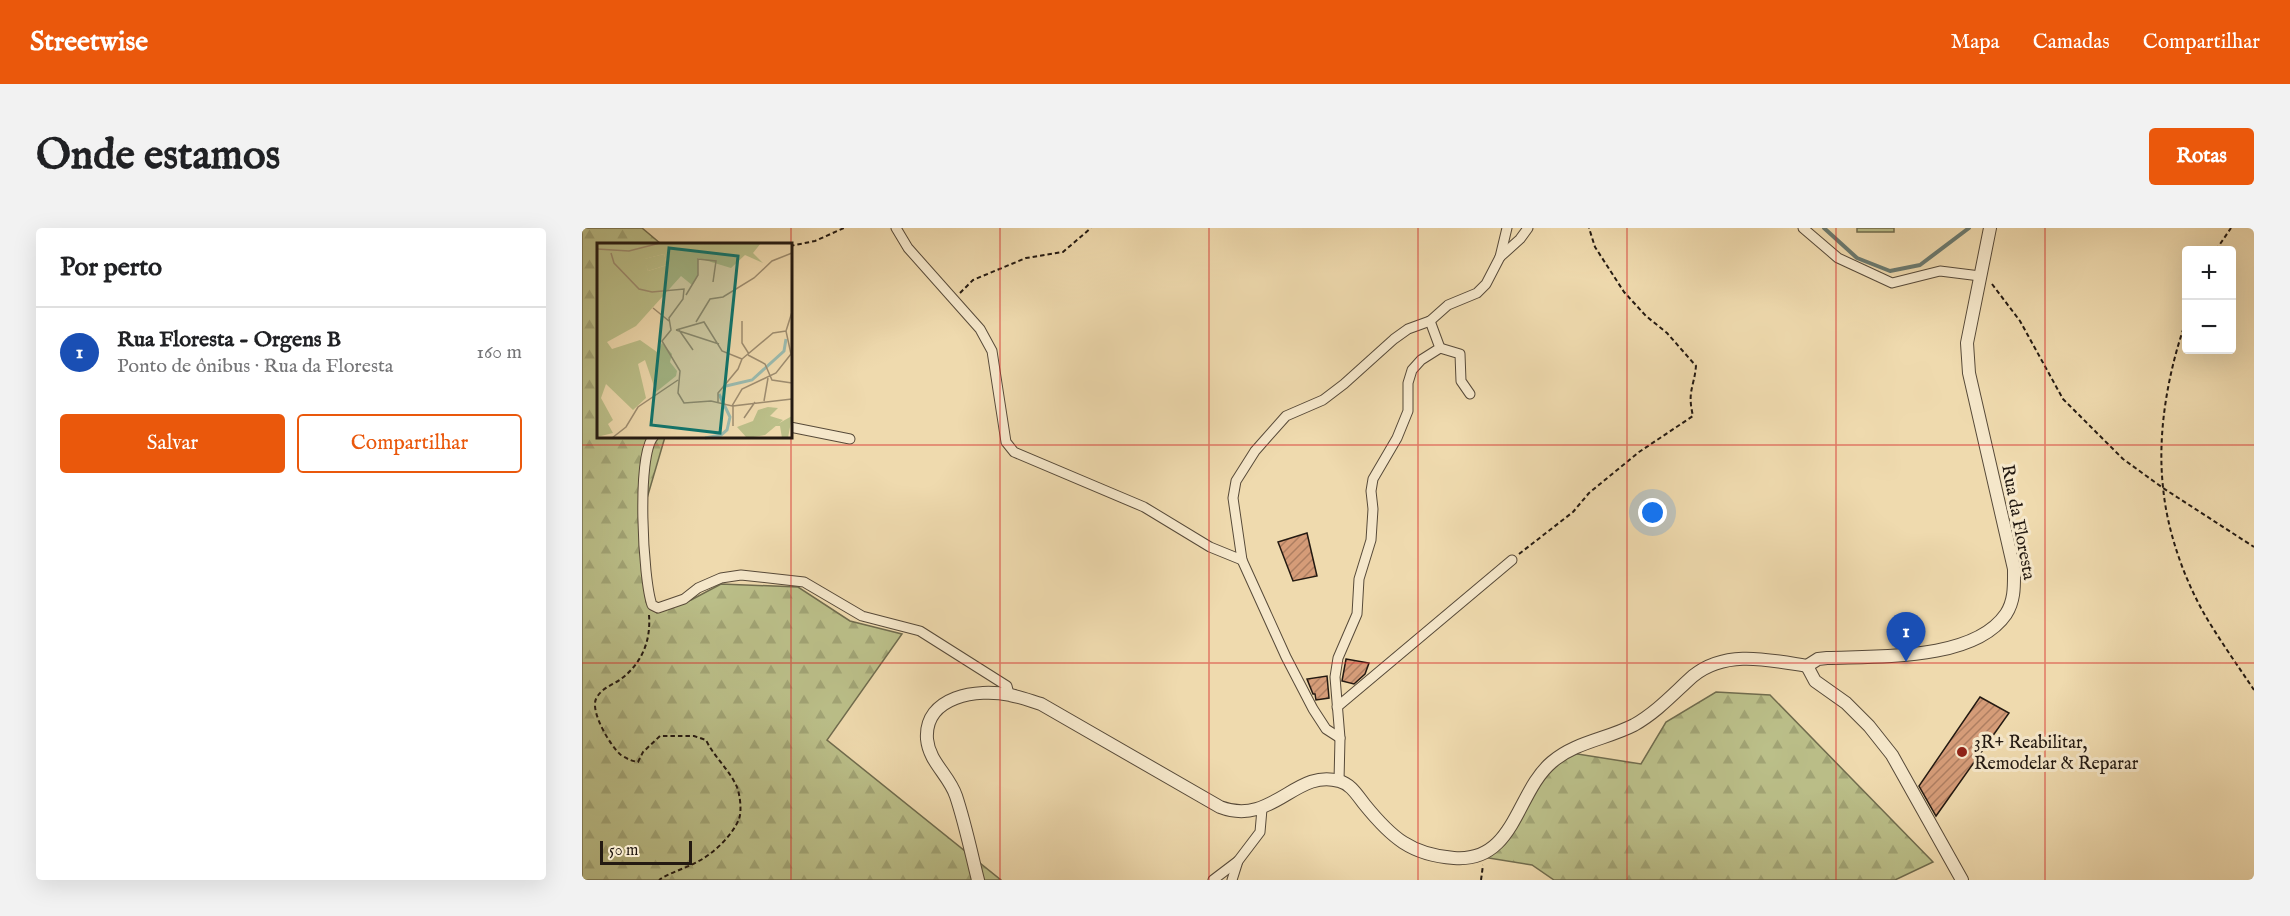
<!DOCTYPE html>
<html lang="pt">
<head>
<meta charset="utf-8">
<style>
  :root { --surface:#fff; --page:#f2f2f2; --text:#202124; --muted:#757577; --line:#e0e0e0; --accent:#ea580c }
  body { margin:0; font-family:"IM FELL English",serif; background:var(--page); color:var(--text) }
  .controls { position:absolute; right:18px; top:18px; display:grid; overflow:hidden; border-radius:6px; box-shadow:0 6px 24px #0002 }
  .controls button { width:54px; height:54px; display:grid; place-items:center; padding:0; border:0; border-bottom:2px solid var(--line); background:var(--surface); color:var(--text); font:30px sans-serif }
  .scale { position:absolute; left:18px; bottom:15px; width:92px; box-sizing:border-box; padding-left:6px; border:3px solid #241a12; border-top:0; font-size:16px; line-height:21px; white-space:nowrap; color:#241a12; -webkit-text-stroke:4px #f5e7ca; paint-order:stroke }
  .you { position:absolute; left:1071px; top:285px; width:21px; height:21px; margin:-15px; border:4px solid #fff; border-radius:50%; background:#1a73e8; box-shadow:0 0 0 9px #1a73e833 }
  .badge { display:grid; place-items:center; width:39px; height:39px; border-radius:50%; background:var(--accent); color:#fff; font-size:20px; font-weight:700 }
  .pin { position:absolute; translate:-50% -50px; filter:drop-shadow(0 2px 3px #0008) }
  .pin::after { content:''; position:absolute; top:32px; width:21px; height:18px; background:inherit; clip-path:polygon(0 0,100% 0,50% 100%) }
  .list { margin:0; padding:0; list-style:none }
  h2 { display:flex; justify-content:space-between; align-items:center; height:78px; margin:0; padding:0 24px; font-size:26px }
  h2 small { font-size:20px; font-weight:400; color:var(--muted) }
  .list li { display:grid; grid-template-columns:39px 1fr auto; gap:18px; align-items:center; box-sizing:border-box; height:90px; padding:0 24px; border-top:2px solid var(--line) }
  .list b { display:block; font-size:22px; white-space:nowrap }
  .list p { margin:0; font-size:20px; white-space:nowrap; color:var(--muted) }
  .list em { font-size:20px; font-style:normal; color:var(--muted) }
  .actions { display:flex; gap:12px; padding:18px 24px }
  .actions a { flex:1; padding:14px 0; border:2px solid var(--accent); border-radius:6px; text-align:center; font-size:21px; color:var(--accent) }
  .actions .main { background:var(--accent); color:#fff }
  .map { position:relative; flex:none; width:1672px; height:652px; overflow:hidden; border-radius:6px }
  header { display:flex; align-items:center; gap:36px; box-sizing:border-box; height:84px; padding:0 30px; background:var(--accent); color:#fff }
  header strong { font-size:28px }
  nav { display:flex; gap:33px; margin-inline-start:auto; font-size:21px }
  .intro { display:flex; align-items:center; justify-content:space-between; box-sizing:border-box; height:144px; padding:0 36px }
  h1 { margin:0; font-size:42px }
  .button { padding:15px 27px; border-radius:6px; background:var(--accent); color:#fff; font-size:21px; font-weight:700 }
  main { display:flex; gap:36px; padding:0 36px }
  aside { flex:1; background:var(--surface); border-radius:6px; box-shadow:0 6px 24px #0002 }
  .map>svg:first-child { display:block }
  .grass { fill:#bbbf89; stroke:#706c4e; stroke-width:1.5 }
  .forest { fill:url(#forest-firs); stroke:#706c4e; stroke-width:1.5 }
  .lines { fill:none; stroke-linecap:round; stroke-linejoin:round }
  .stream { stroke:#6b7a70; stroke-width:4 }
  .building { fill:url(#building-hatch); stroke:#241a12; stroke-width:1.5 }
  .minor-casing { stroke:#574a39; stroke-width:11 }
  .tertiary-casing { stroke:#574a39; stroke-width:14 }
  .path { stroke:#241a12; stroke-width:2; stroke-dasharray:4.5 3; stroke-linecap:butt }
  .minor { stroke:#f5e7ca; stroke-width:9 }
  .tertiary { stroke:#f5e7ca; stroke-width:12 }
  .grid { fill:none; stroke:#d62828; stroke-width:1.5; stroke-opacity:0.55 }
  .poi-dot { fill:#8f2418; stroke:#f5e7ca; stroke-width:2 }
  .labels { text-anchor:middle; stroke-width:6; stroke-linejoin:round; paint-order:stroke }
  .street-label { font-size:18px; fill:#241a12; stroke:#f5e7ca }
  .poi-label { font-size:18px; fill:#241a12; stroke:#f5e7ca; text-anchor:start }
  .inset-river { fill:none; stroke:#9abaae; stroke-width:3 }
  .inset-road { fill:none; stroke:#9e8d70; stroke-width:1.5 }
  .view { fill:#0f766e; fill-opacity:0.15; stroke:#0f766e; stroke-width:3 }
  .inset-edge { fill:none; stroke:#241a12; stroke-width:3 }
</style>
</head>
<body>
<header>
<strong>Streetwise</strong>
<nav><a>Mapa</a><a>Camadas</a><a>Compartilhar</a></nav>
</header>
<div class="intro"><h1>Onde estamos</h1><a class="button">Rotas</a></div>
<main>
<aside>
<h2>Por perto<small></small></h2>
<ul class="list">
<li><span class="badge" style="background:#1a4fb4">1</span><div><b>Rua Floresta - Orgens B</b><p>Ponto de ônibus · Rua da Floresta</p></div><em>160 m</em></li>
</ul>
<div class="actions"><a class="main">Salvar</a><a>Compartilhar</a></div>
</aside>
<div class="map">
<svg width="1672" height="652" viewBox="0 0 1672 652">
  <defs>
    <pattern id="forest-firs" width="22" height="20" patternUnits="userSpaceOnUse" patternTransform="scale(1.5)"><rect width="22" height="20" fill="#bbbf89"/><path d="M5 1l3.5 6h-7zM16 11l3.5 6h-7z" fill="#a1a475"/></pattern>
    <pattern id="building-hatch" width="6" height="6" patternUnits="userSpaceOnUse" patternTransform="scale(1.5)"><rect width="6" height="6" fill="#d59c78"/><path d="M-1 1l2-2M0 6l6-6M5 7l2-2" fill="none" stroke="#ad7e61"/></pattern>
  </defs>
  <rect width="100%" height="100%" fill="#efdaae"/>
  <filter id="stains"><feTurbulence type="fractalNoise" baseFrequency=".00333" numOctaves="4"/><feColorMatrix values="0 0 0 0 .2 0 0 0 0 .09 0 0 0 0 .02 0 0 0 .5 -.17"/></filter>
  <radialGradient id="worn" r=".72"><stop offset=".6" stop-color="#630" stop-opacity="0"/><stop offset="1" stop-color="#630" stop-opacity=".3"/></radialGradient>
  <!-- grass -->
  <rect class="grass" x="1275" y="0" width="37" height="4"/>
  <!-- forest -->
  <g class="forest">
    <polygon points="0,0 60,0 79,16 16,16 16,208 83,209 58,294 64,374 75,385 109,372 139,356 216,359 268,393 320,406 245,512 419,652 0,652"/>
    <polygon points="1134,464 1188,467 1351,634 1313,652 972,652 950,637 894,628 902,625 955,552 983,524 1059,536 1084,494"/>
  </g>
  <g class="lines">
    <!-- stream -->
    <polyline class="stream" points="1242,0 1275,30 1308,43 1338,37 1387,0"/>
  </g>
  <!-- building -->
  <g class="building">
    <polygon points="725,305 735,348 711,353 696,314"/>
    <polygon points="764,431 787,435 783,446 772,456 760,453"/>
    <polygon points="745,448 747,470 734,472 733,466 731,466 725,451"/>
    <polygon points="1398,469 1427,485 1354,588 1337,558"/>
  </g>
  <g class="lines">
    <!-- minor casing -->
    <g class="minor-casing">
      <g id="minor">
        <polyline points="314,0 326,20 398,101 410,123 424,214 432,224 562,279 628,319 660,332"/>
        <polyline points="1221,0 1256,30 1310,55 1358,43 1398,48"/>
        <polyline points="918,29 938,11 946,0"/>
        <polyline points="858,120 878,126 879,153 888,166"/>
        <polyline points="208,199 268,211"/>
        <path d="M72 208C54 226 61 352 70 377L76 380 102 371 116 360 139 350 159 347 222 354 280 388 338 403 425 458 427 466"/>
        <polyline points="755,479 930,332"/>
        <polyline points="758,510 744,501 731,481 704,429 660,332 651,270 654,253 673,223 704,188 741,172 762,156 812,111 826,101 848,93 866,77 895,65 904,56 918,29 925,0"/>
        <polyline points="757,553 758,510 753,449 756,430 775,386 777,351 789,312 791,281 789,263 791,251 815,210 826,183 826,155 830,142 839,132 858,120 848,93"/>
        <polyline points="631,652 656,633"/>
        <polyline points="650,652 656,633 678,604 680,581"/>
      </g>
    </g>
    <!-- tertiary casing -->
    <g class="tertiary-casing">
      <g id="tertiary">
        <path d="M1225 438 1236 431 1245 430C1295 428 1392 433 1424 386 1433 372 1432 357 1432 341L1387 145 1385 115 1408 0"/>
        <polyline points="1225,438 1233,453 1264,475 1287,498 1310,527 1380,652"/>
        <path d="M396 652C389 624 383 595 374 568 367 547 347 534 345 511 342 468 396 460 428 467 439 469 449 473 459 476L638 579C690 599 714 540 757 553 769 556 775 567 783 577 809 609 829 627 872 630 933 635 934 564 970 534 993 514 1025 511 1052 497 1075 484 1092 465 1111 448 1144 421 1188 432 1225 438"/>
      </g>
    </g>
    <!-- path -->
    <g class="path">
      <polyline points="208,18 233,13 262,0"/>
      <polyline points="1634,22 1649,0"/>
      <polyline points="1410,56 1438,93 1481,171 1541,231 1581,260 1672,319"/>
      <polyline points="378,65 391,52 444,30 481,24 509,0"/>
      <path d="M1604 93C1586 144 1575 205 1581 259 1585 303 1602 351 1624 389 1639 414 1656 438 1672 462"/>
      <path d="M937 326 991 284 1007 265 1057 224 1111 188C1105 163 1112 160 1114 138L1085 105 1064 88 1042 64 1013 19 1007 0"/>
      <path d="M67 387C69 413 60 435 39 451 31 457 19 460 14 471 8 484 29 519 39 527 45 531 50 533 56 534L61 524 78 508H112L124 512C132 529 147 541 155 559 158 567 160 583 157 591 150 608 131 626 115 634 102 641 89 644 77 652"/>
      <polyline points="899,652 901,637"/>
    </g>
    <!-- minor -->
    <use href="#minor" class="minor"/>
    <!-- tertiary -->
    <use href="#tertiary" class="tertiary"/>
  </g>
  <!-- grid -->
  <path class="grid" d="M209 0V652M418 0V652M627 0V652M836 0V652M1045 0V652M1254 0V652M1463 0V652M0 217H1672M0 435H1672"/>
  <!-- markers -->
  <circle class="poi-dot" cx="1380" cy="524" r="6"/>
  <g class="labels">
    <!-- street labels -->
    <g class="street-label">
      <text transform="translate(1437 294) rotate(79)" y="6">Rua da Floresta</text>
    </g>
    <!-- poi labels -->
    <g class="poi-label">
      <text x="1392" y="520">3R+ Reabilitar,<tspan x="1392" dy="21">Remodelar &amp; Reparar</tspan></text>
    </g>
  </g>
  <!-- overview -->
  <g transform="translate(15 15)">
    <rect width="195" height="195" fill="#efdaae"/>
    <path d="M67 11 70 22 51 28 47 16ZM195 173 191 195H185L183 183H177Z" fill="#bbbf89"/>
    <path d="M0 0H164L156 10 166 20 148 12 134 25 101 15V31L95 42 84 33 39 83 10 99 15 106 43 97 60 109 65 100 75 111 73 119 80 128 79 133 59 149 48 117 41 121 49 155 36 167 9 141 4 155 16 177 11 181 16 190 0 194ZM67 11 70 22 51 28 48 16ZM171 164 181 165 173 173 186 177 168 192 150 195 140 184 156 178 161 167Z" fill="#bbbf89" fill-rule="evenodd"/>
    <path class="inset-river" d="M129 143 155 137 187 108 189 96M108 195 124 192 130 187 133 174 122 151"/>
    <path class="inset-road" d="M0 6 32 8 63 0M14 10 17 20 42 46 55 49 87 46 86 56 72 75 74 87 65 98 83 128 81 150 87 160 114 158 135 163 145 146 179 130 194 111 189 88 195 69M89 52 101 32V16L119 18 116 39M56 65 72 78M145 78V100L152 111M99 79 113 56 126 54 157 35 175 18 195 10M79 87 107 79 125 108 145 116M79 87 122 101M82 87 96 107M151 112 168 121 175 137 195 140M145 116 176 90 189 88M167 158 171 135M121 160V150L141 126 145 116M147 175 158 159M136 183V163L195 156M15 195 29 184 41 164 81 137"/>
    <path class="view" d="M72 5 141 13 123 190 54 182Z"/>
    <rect width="195" height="195" class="inset-edge"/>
  </g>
  <rect width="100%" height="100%" filter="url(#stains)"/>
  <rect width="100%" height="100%" fill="url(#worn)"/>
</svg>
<div class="controls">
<button>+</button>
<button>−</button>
</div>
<div class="scale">50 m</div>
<div class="you"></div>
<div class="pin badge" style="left:1324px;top:434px;background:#1a4fb4">1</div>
</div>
</main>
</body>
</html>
